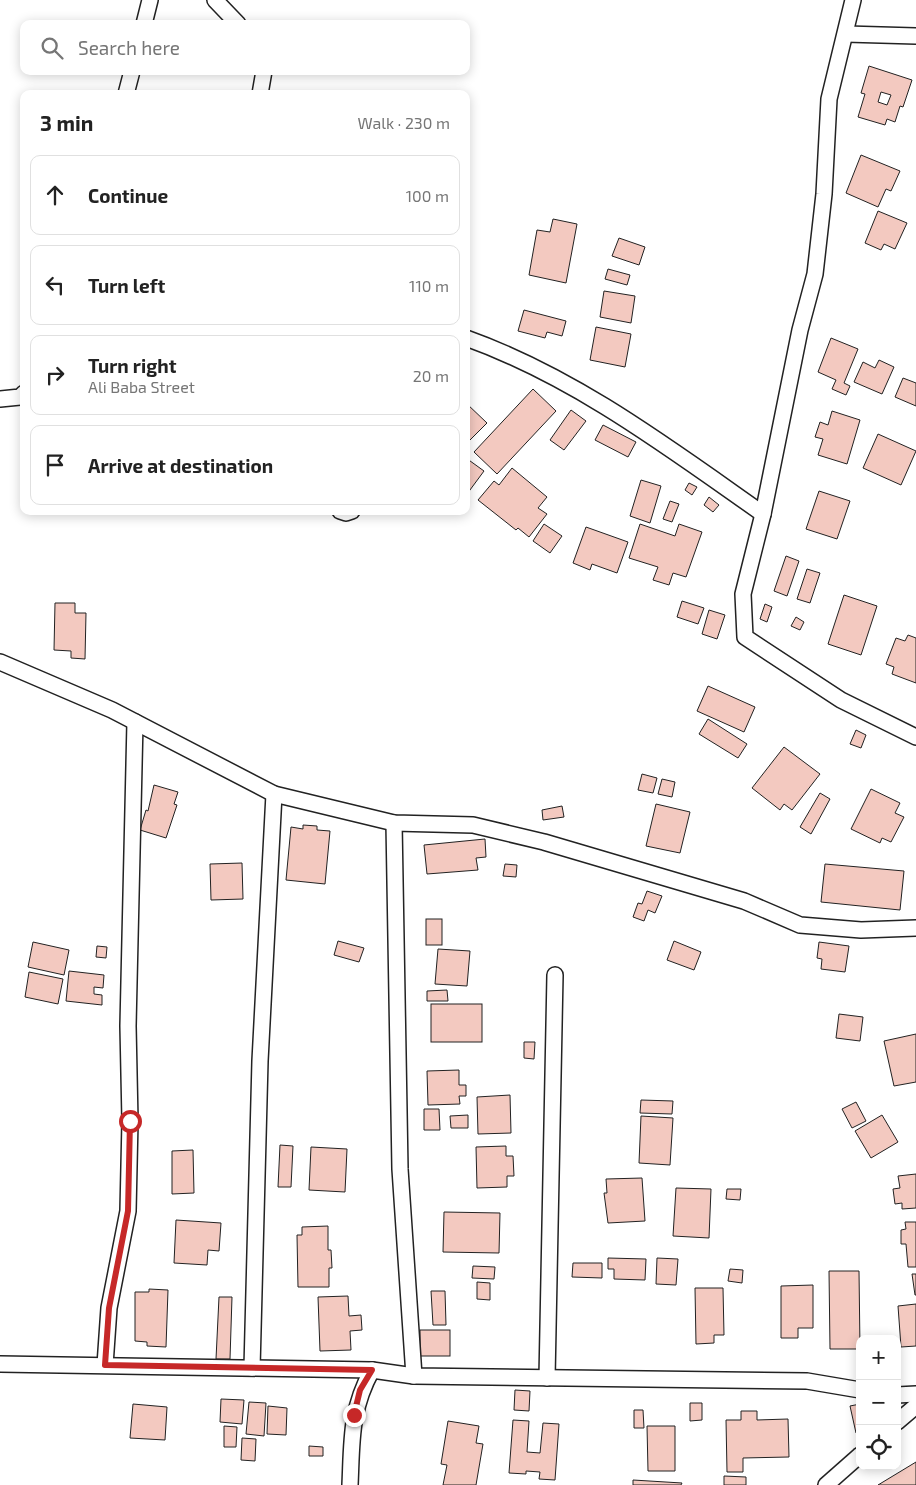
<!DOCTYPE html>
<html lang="en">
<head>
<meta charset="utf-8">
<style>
  :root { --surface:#fff; --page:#f6f6f6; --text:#222; --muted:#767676; --line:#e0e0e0 }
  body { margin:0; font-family:"Exo 2",sans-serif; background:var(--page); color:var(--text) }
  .controls { position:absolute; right:15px; bottom:15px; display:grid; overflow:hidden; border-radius:10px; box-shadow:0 2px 12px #0003 }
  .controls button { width:45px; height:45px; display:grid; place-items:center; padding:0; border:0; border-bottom:1px solid var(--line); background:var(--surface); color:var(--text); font:25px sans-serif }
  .stop { position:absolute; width:15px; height:15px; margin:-11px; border:4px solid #c62828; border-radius:50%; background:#fff }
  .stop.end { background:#c62828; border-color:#fff; box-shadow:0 1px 5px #0008 }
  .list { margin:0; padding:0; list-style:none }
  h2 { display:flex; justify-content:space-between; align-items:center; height:65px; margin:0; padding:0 20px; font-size:21px }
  h2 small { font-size:16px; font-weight:400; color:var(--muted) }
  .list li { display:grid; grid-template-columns:32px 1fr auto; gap:15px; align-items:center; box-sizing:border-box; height:80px; margin:0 10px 10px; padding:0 10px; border:1px solid var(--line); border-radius:10px }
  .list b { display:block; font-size:19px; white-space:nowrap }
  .list p { margin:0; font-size:16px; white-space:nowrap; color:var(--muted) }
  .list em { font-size:16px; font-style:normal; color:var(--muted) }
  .icon { flex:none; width:28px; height:28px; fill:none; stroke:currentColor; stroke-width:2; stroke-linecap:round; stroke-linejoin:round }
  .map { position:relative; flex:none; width:916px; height:1485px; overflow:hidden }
  .search { position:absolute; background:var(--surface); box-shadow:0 2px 12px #0003; left:20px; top:20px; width:450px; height:55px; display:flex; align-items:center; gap:12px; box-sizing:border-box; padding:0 18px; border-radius:10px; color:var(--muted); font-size:19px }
  .panel { position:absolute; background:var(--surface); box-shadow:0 2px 12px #0003; left:20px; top:90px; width:450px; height:425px; border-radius:10px }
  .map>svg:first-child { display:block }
  .building { fill:#f3c9c0; stroke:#222; fill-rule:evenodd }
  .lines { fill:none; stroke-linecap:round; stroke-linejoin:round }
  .street-casing { stroke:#222; stroke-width:18 }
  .street { stroke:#fff; stroke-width:15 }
  .route { stroke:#c62828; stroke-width:6 }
</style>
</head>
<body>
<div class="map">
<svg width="916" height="1485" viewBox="0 0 916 1485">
  <rect width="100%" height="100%" fill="#fff"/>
  <!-- building -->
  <g class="building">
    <path d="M869 66 912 80 903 107 900 106 895 122 887 119 885 125 858 117 865 94 861 93ZM881 92 891 95 887 105 878 102Z"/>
    <polygon points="861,155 900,171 891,191 886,189 878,207 846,193"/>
    <polygon points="878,211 907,223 895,249 884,244 881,250 865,243"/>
    <polygon points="553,219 577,224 566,283 529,275 537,230 550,232"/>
    <polygon points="619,238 645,247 639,265 612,256"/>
    <polygon points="608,269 630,275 627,285 605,279"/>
    <polygon points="604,291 635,296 631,323 600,317"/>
    <polygon points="524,310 566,321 562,336 547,332 545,338 518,331"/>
    <polygon points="596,327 631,334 625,367 590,360"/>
    <polygon points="831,338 858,349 844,383 850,386 846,395 832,389 836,380 818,372"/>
    <polygon points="879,360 894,367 882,394 854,382 863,362 875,368"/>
    <polygon points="903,378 916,383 916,406 895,397"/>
    <polygon points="533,389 556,411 497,474 474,452"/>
    <polygon points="466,403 487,423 466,444"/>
    <polygon points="571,410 586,421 564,450 550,440"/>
    <polygon points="832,411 860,420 847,464 818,455 823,439 815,437 820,422 828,425"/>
    <polygon points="603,425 636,442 628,457 595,440"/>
    <polygon points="878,434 916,451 901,485 863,468"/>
    <polygon points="466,458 484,471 467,494 466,493"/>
    <polygon points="512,468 547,497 538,508 547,514 529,537 518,528 516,530 478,500 494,481 499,485"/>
    <polygon points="641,480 661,486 650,523 630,516"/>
    <polygon points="689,483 697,487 692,495 685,490"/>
    <polygon points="819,491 850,501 837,539 806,529"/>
    <polygon points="709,497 719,505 713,512 704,505"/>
    <polygon points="670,501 679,504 672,522 663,519"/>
    <polygon points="544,524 562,536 550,553 533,541"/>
    <polygon points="640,524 675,536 679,524 702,532 686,577 673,573 669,585 653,580 658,567 629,558"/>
    <polygon points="586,527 628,542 617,573 592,564 590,570 573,563"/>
    <polygon points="786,556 799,561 787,596 774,591"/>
    <polygon points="807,569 820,573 810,603 797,599"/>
    <polygon points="844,595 877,606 861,655 828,644"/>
    <polygon points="682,601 704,608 698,624 677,617"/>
    <polygon points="55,603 75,603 75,613 86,613 85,659 71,658 71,651 54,650"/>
    <polygon points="765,604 772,607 767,622 760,619"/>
    <polygon points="709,610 725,615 717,639 702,634"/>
    <polygon points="796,617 804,622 800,630 791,626"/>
    <polygon points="908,635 916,638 916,683 892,674 894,667 886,664 896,638 905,641"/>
    <polygon points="708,686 755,707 744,732 697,711"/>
    <polygon points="708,719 747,744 738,758 699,734"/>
    <polygon points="856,730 866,735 861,748 850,744"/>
    <polygon points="784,747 820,774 792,810 784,804 780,810 752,788"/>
    <polygon points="642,774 657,778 653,793 638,790"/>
    <polygon points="662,779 675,782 672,797 658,794"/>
    <polygon points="154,785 178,792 174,804 177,805 166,838 140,830 146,810 148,811"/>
    <polygon points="871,789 900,803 895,813 904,817 891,842 882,838 880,843 851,829"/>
    <polygon points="820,793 830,799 811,834 800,827"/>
    <polygon points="656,804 690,812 680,853 646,846"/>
    <polygon points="562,806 564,817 543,820 542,810"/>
    <polygon points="303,825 317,826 317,830 330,831 325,884 286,880 291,827 303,829"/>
    <polygon points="485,839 486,857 476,858 478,870 427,874 424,845"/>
    <polygon points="242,863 243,899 211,900 210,864"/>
    <polygon points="505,864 517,865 516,877 503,876"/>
    <polygon points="825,864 904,871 900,910 821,902"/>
    <polygon points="647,891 662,896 655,913 648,910 644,921 633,917 638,903 642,904"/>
    <rect x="426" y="919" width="16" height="26"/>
    <polygon points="338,941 364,948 359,962 334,955"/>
    <polygon points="674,941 701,952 694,970 667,960"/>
    <polygon points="33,942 69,950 64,975 28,967"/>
    <polygon points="819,942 849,946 845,972 821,969 822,959 817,958"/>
    <polygon points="97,946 107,947 106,958 96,957"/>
    <polygon points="438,949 470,951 467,986 435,984"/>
    <polygon points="69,971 104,975 103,988 94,987 94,994 102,995 102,1005 66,1001"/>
    <polygon points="29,972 63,979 58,1004 25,997"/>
    <polygon points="447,990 448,1001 427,1001 427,991"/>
    <rect x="431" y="1004" width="51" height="38"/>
    <polygon points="839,1014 863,1017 860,1041 836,1038"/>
    <polygon points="916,1034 916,1082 894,1086 884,1041"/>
    <polygon points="524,1042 535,1042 534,1059 524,1058"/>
    <polygon points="459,1070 459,1085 466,1085 466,1096 459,1096 460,1104 428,1105 427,1071"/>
    <polygon points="510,1095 511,1133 478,1134 477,1097"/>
    <polygon points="641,1100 673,1101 672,1114 640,1113"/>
    <polygon points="856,1102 866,1121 852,1128 842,1109"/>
    <polygon points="424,1109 439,1109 440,1130 424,1130"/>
    <polygon points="468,1115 468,1128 451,1128 450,1116"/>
    <polygon points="882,1115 898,1142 871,1158 855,1131"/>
    <polygon points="641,1116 673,1118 670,1165 639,1163"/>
    <polygon points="280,1145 293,1146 291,1187 278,1187"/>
    <polygon points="506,1146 506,1156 513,1156 514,1176 507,1176 507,1187 477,1188 476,1147"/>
    <polygon points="311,1147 347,1149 345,1192 309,1190"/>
    <polygon points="193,1150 194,1193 172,1194 172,1151"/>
    <polygon points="916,1174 916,1208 902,1209 902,1203 895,1204 893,1189 900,1188 898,1176"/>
    <polygon points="642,1178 645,1221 608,1223 604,1193 607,1193 606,1179"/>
    <polygon points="676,1188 711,1189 709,1238 673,1236"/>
    <polygon points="727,1189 741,1189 740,1200 726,1199"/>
    <polygon points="444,1212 500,1213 499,1253 443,1252"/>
    <polygon points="176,1220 221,1223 219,1251 208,1250 207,1265 174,1263"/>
    <polygon points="905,1222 916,1222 916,1267 908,1267 906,1244 901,1244 901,1230 906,1229"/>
    <polygon points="328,1226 328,1250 331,1250 332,1268 329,1268 329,1287 298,1287 297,1235 302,1235 302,1227"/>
    <polygon points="608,1258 646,1259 645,1280 614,1279 614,1269 608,1269"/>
    <polygon points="657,1258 678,1259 676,1285 656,1284"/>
    <polygon points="573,1263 602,1263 602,1278 572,1277"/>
    <polygon points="473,1266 495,1267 494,1279 472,1278"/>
    <polygon points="730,1269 743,1270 742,1283 728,1281"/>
    <polygon points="829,1271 859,1271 860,1349 830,1349"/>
    <polygon points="912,1274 916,1274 916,1295 915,1295"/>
    <polygon points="477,1282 490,1283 490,1300 477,1299"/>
    <polygon points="813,1285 813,1328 798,1328 798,1338 781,1338 781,1286"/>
    <polygon points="695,1288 723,1288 724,1335 714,1335 714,1343 696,1344"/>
    <polygon points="149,1289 168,1290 166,1347 147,1346 147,1342 135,1341 135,1292 149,1292"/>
    <polygon points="431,1291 445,1291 446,1325 433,1325"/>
    <polygon points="348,1296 349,1316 361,1315 362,1330 350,1331 351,1350 320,1351 318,1297"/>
    <polygon points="219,1297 232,1297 230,1359 216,1359"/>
    <polygon points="916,1304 916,1346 901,1347 898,1306"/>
    <rect x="420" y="1330" width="30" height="26"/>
    <polygon points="515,1390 530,1391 529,1411 514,1410"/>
    <polygon points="221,1399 244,1400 242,1424 220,1422"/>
    <polygon points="249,1402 266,1403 264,1436 246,1434"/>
    <polygon points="690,1403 702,1403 702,1420 690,1421"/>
    <polygon points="133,1404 167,1407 165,1440 130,1438"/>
    <polygon points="860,1404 860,1432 856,1433 850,1406"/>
    <polygon points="268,1406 287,1408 286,1435 267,1434"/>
    <polygon points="634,1410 643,1410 644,1428 634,1428"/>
    <polygon points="741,1411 757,1411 757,1420 788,1419 789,1457 743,1458 743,1472 727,1472 726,1420 741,1420"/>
    <polygon points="513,1420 529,1421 527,1452 540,1453 543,1423 559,1424 555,1480 539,1479 540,1472 526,1471 526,1474 509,1473"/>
    <polygon points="448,1421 479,1426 476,1443 483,1444 476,1485 443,1485 447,1465 441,1464"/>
    <polygon points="224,1426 237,1427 236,1447 224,1447"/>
    <polygon points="647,1426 675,1426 675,1471 648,1471"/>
    <polygon points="242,1438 256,1439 255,1461 241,1460"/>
    <polygon points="309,1446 323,1447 323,1456 309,1456"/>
    <polygon points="916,1462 916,1485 878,1485"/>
    <polygon points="724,1476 746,1477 746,1485 724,1485"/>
    <polygon points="633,1480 682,1483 681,1485 633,1485"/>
  </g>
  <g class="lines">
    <!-- street casing -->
    <g class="street-casing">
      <g id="street">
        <polyline points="215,0 238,24"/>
        <polyline points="853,0 829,99 824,194 815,274 800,330 763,514 743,594 745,637 841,700 916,737"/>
        <polyline points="144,24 150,0"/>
        <polyline points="846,34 916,36"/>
        <polyline points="126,94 132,71"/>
        <polyline points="260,94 264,71"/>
        <path d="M466 338C575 377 669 448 763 514"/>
        <polyline points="0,399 20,397 24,393"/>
        <polyline points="340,511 346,513 352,511"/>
        <polyline points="0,662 112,710 274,794 394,823 473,825 544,842 744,901 800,925 861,930 916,928"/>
        <polyline points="394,823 400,1169 414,1376"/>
        <polyline points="0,1364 372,1370 414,1376 807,1381 860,1390"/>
        <polyline points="105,1365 109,1308 128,1211 130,1121 128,1026 135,722"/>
        <polyline points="252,1368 260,1061 274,794"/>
        <polyline points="547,1378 555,975"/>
        <polyline points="897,1395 916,1394"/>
        <polyline points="897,1422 916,1406"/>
        <path d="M350 1485C352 1441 350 1410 372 1370"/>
        <polyline points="826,1485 860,1455"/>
      </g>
    </g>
    <!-- street -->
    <use href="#street" class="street"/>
  </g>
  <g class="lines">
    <!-- route -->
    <polyline class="route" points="130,1121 128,1211 109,1308 105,1365 372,1370 360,1390 354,1415"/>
  </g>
</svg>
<div class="controls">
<button>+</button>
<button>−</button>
<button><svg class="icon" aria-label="locate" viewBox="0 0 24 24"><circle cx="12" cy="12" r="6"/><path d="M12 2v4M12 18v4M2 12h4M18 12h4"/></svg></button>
</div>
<div class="stop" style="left:130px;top:1121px"></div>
<div class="stop end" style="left:354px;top:1415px"></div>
<div class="search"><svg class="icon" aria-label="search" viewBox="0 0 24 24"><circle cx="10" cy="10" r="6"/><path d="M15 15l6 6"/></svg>Search here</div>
<section class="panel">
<h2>3 min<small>Walk · 230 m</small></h2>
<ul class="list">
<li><svg class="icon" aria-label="ahead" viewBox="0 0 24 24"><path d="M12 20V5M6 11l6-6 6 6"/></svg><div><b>Continue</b></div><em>100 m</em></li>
<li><svg class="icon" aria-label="left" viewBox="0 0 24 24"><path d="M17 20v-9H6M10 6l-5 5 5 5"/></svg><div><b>Turn left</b></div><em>110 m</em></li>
<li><svg class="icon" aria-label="right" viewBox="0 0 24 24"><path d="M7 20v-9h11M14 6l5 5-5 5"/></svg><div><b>Turn right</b><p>Ali Baba Street</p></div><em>20 m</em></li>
<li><svg class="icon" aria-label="arrive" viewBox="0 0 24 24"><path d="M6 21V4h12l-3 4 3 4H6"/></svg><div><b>Arrive at destination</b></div></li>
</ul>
</section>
</div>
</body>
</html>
